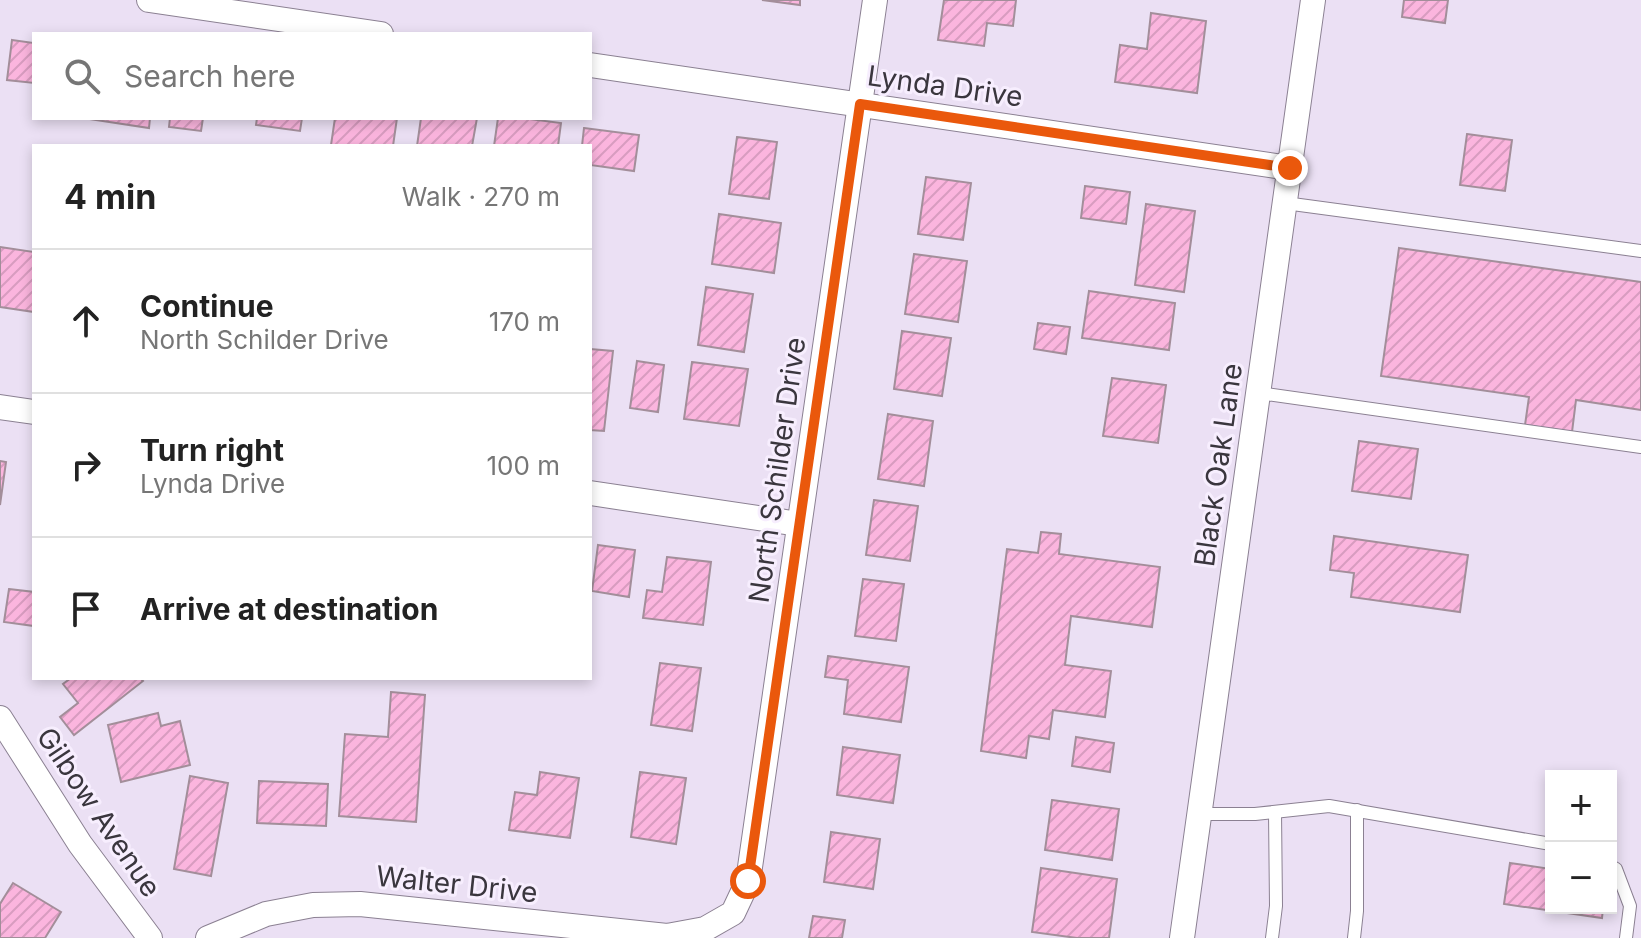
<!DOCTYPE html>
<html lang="en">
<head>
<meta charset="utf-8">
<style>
  :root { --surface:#fff; --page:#f6f6f6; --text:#222; --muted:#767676; --line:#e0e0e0 }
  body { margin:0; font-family:Inter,sans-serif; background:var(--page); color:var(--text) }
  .controls { position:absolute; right:24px; bottom:24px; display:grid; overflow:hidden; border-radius:0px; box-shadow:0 4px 12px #0003 }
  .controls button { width:72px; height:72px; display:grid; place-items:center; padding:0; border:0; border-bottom:2px solid var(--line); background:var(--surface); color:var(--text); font:40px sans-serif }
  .stop { position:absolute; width:24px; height:24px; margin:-18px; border:6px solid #ea580c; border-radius:50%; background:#fff }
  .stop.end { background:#ea580c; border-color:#fff; box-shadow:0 2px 8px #0008 }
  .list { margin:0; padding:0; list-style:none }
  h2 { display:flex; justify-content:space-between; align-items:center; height:104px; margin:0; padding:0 32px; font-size:34px }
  h2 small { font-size:26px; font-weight:400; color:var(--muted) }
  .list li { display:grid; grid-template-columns:52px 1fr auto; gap:24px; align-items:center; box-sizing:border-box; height:144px; padding:0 32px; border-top:2px solid var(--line) }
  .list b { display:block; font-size:30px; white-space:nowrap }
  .list p { margin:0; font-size:26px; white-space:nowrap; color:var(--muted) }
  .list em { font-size:26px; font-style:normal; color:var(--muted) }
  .icon { flex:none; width:44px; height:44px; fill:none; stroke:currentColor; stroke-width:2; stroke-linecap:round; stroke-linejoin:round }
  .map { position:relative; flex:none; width:1641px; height:938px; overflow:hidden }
  .search { position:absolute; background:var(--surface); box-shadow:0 4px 12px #0003; left:32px; top:32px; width:560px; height:88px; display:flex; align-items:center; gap:20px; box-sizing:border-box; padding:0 28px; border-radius:0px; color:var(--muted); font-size:30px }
  .panel { position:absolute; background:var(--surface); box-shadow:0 4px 12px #0003; left:32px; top:144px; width:560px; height:536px; border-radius:0px }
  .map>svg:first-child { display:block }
  .building { fill:url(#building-hatch); stroke:#a38e9a; stroke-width:2 }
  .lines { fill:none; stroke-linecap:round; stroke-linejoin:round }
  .service-casing { stroke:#8b8092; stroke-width:14 }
  .minor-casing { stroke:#8b8092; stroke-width:26 }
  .service { stroke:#fff; stroke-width:12 }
  .minor { stroke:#fff; stroke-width:24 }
  .route { stroke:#ea580c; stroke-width:10 }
  .labels { text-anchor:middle; stroke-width:6; stroke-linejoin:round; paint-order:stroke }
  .street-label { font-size:28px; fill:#3a363e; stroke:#f7eefe }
</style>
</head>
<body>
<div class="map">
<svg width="1641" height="938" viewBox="0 0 1641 938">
  <defs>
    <pattern id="building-hatch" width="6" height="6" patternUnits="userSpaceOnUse" patternTransform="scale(2)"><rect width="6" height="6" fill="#fbb5de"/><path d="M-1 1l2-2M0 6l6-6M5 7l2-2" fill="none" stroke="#d89cc0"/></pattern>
  </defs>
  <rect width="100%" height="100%" fill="#ebe0f4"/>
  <!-- building -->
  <g class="building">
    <polygon points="762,0 800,0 800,5"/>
    <polygon points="944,0 1016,0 1013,26 987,23 984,46 938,40"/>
    <polygon points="1404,0 1448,0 1445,23 1402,17"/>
    <polygon points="1151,13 1206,21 1197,93 1115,82 1120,45 1147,49"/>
    <polygon points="12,40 34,43 34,83 7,80"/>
    <polygon points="83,118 150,118 149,128"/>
    <polygon points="170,118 203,118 201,131 169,127"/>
    <polygon points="257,118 302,118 300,131 256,125"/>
    <polygon points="335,118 397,118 393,146 331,145"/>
    <polygon points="421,118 477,118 472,146 417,146"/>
    <polygon points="498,118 522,118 561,123 558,146 494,146"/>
    <polygon points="584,128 639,135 634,171 590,165 590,146 582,146"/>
    <polygon points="1467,134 1512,140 1505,191 1460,185"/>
    <polygon points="737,137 777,142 769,199 729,194"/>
    <polygon points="926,177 971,183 963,240 918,234"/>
    <polygon points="1085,186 1130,192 1126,224 1081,218"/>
    <polygon points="1146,204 1195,211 1184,292 1135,285"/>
    <polygon points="719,214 781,223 774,273 712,264"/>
    <polygon points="0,247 34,252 34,312 0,307"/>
    <polygon points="1399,248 1641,282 1641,410 1576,400 1572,432 1525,425 1529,397 1381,376"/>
    <polygon points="914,254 967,261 958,322 905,314"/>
    <polygon points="706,287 753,294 744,352 698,345"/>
    <polygon points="1089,291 1175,303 1169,350 1082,338"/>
    <polygon points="1038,323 1070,327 1066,354 1034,349"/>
    <polygon points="902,331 951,338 942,396 894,389"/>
    <polygon points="590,349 613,351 604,431 590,430"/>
    <polygon points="637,361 664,365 658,412 630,408"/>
    <polygon points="692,362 748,369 739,426 684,419"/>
    <polygon points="1112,378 1166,385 1158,443 1103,436"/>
    <polygon points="888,414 933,421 924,486 878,479"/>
    <polygon points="1359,441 1418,449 1411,499 1352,491"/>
    <polygon points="0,461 6,462 0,505"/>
    <polygon points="874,500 918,506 910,561 866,555"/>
    <polygon points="1041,532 1061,534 1059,554 1160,567 1152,627 1071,616 1065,665 1111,671 1105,717 1053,710 1049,739 1029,736 1026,758 981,751 1007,549 1038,553"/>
    <polygon points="1334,536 1468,555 1460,612 1351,597 1354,573 1330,570"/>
    <polygon points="598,545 635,550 629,597 592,591"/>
    <polygon points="667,557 711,562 703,625 643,618 647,590 662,592"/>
    <polygon points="863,579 904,584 896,641 855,636"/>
    <polygon points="9,589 34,592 34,626 4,622"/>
    <polygon points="828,656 909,667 901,722 844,714 848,680 825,677"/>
    <polygon points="660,663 701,668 692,731 651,725"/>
    <polygon points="71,678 140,678 143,681 74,735 60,717 78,703 63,684"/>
    <polygon points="391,692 425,695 416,822 339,816 345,734 388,737"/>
    <polygon points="158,713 161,726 180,721 190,765 121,782 108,725"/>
    <polygon points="1076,737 1114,743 1110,772 1072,766"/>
    <polygon points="843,747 900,755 893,803 837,795"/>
    <polygon points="540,772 579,778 570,838 509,830 515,792 537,795"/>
    <polygon points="640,772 686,778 676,844 631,837"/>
    <polygon points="190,776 228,783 211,876 174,869"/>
    <polygon points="259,781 328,784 326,826 257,823"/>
    <polygon points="1052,800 1119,809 1112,860 1045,850"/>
    <polygon points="831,832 880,839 873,889 824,882"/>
    <polygon points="1510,863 1551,869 1551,908 1603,908 1602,918 1504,904"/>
    <polygon points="1041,868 1117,879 1109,938 1077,938 1032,932"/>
    <polygon points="13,883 61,912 45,938 0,938 0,904"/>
    <polygon points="813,916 845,920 842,938 809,938"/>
  </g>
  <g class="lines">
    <!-- service casing -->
    <g class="service-casing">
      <g id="service">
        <polyline points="1285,203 1641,251"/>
        <polyline points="1259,393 1641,447"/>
        <polyline points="1200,814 1255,814 1329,806 1551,844"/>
        <polyline points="1611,866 1616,869 1630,906 1626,938"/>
        <polyline points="1272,938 1276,906 1275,812"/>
        <polyline points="1354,938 1357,911 1357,810"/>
      </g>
    </g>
    <!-- minor casing -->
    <g class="minor-casing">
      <g id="minor">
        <polyline points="149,0 381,34"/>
        <polyline points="590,65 1290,168"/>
        <polyline points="0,407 34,412"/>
        <polyline points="590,493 799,524"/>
        <polyline points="0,718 80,844 150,938"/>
        <polyline points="208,938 266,914 313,905 360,904 667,936 705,929 733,913 748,881 875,0"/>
        <polyline points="1182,938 1313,0"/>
      </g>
    </g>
    <!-- service -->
    <use href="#service" class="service"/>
    <!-- minor -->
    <use href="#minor" class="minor"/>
  </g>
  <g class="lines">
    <!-- route -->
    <polyline class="route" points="748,881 860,104 1290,168"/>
  </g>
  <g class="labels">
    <!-- street labels -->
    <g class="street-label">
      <text transform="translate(945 86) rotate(8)" y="10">Lynda Drive</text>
      <text transform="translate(1218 465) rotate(-82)" y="10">Black Oak Lane</text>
      <text transform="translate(777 470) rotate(-82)" y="10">North Schilder Drive</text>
      <text transform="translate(99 812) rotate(56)" y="10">Gilbow Avenue</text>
      <text transform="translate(457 884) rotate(6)" y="10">Walter Drive</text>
    </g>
  </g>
</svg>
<div class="controls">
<button>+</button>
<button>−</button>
</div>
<div class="stop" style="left:748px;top:881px"></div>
<div class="stop end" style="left:1290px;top:168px"></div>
<div class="search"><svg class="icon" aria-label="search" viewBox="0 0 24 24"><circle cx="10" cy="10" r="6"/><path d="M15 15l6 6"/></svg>Search here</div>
<section class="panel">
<h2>4 min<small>Walk · 270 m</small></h2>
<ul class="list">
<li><svg class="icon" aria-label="ahead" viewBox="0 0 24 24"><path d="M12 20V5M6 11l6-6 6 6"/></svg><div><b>Continue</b><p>North Schilder Drive</p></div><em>170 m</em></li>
<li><svg class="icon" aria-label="right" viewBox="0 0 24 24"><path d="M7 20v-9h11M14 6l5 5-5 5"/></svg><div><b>Turn right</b><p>Lynda Drive</p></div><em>100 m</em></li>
<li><svg class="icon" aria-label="arrive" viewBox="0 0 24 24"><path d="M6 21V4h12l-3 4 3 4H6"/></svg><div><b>Arrive at destination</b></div></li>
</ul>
</section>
</div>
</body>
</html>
